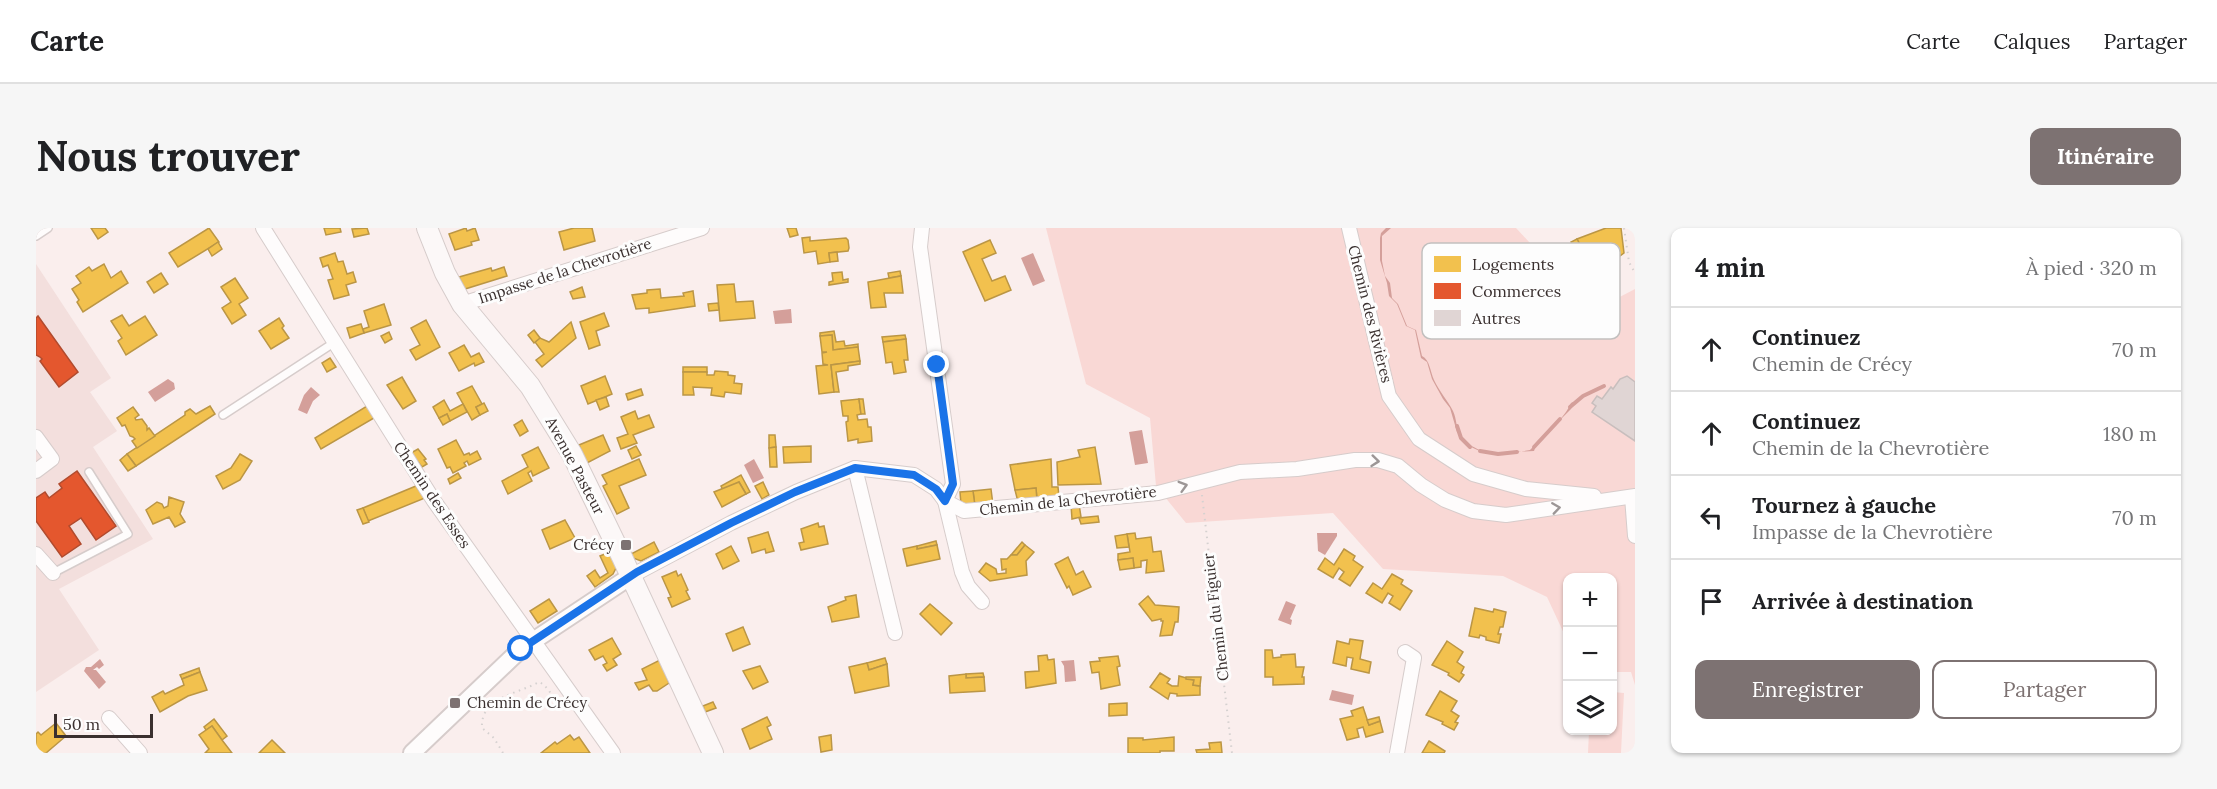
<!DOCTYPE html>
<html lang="fr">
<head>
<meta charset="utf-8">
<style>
  :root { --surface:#fff; --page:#f6f6f6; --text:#202124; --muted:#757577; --line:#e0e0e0; --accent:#7d7272 }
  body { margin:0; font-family:Lora,serif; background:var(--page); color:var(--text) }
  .controls { position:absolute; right:18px; bottom:18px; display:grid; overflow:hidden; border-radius:12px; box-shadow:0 2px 4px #0004 }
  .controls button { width:54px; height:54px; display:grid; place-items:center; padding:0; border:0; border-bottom:2px solid var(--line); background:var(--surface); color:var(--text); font:30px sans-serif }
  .scale { position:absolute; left:18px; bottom:15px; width:99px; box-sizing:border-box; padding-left:6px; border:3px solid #3a302f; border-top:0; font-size:16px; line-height:21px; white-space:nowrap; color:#3a302f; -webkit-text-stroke:4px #fdfdfd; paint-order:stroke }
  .stop { position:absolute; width:18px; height:18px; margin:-14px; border:4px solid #1a73e8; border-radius:50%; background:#fff }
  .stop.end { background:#1a73e8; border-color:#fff; box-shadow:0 2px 6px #0008 }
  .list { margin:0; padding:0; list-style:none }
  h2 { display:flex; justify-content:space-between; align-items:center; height:78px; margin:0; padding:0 24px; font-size:26px }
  h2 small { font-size:20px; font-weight:400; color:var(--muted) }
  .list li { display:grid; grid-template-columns:39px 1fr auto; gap:18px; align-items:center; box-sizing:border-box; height:84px; padding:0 24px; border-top:2px solid var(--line) }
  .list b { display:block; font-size:22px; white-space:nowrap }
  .list p { margin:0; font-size:20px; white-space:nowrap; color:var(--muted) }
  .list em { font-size:20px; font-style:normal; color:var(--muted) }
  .actions { display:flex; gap:12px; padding:18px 24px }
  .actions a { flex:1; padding:14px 0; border:2px solid var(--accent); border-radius:12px; text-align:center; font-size:21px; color:var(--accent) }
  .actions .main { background:var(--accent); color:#fff }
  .icon { flex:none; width:33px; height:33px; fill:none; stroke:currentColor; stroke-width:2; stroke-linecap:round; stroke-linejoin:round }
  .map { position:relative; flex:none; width:1599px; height:525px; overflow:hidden; border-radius:12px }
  header { display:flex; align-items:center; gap:36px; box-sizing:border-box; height:84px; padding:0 30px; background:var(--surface); border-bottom:2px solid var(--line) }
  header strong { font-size:28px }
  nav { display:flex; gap:33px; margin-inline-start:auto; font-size:21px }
  .intro { display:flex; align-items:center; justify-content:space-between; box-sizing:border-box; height:144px; padding:0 36px }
  h1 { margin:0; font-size:42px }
  .button { padding:15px 27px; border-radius:12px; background:var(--accent); color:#fff; font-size:21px; font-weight:700 }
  main { display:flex; gap:36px; padding:0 36px }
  aside { flex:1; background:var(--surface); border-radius:12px; box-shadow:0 2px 4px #0004 }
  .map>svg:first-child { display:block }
  .built { fill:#f3dfdd }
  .green { fill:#f9d8d5 }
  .water { fill:#d49f9a }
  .homes { fill:#f2c14e; stroke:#bb9645; stroke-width:1.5 }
  .shops { fill:#e4572e; stroke:#b14b2e; stroke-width:1.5 }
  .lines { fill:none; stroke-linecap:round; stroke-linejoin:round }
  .stream { stroke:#d49f9a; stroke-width:4 }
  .building { fill:#e0d5d4; stroke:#c8bebd; stroke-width:1.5 }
  .service-casing { stroke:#d6cccb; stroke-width:10 }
  .minor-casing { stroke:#d6cccb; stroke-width:16 }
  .tertiary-casing { stroke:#d6cccb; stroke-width:20 }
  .secondary-casing { stroke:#d6cccb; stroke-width:22 }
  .path { stroke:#d5d1d0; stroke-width:2; stroke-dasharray:1.5 4.5; stroke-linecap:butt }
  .service { stroke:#fefcfc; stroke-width:7 }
  .minor { stroke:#fefcfc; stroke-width:14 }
  .tertiary { stroke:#fefcfc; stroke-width:16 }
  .secondary { stroke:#fcf8f8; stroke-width:20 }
  .oneway { stroke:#9c9696 }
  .route { stroke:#1a73e8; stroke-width:8 }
  .poi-dot { fill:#7d7272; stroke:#fdfdfd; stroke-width:2 }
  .labels { text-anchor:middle; stroke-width:6; stroke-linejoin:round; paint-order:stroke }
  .street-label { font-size:15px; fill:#3a302f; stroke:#fdfdfd }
  .poi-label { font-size:15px; fill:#3a302f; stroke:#fdfdfd; text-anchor:end }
  .key { fill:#fdfdfd; stroke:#c2c0bf; stroke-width:1.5 }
  .key-label { font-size:16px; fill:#3a302f }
</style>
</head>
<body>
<header>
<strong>Carte</strong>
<nav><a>Carte</a><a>Calques</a><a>Partager</a></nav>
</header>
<div class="intro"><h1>Nous trouver</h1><a class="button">Itinéraire</a></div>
<main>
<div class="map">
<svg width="1599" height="525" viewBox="0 0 1599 525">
  <rect width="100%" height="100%" fill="#faeeed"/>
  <!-- built -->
  <polygon class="built" points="0,36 75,150 54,164 81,203 57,219 117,311 23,361 63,422 0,464"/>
  <!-- green -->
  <g class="green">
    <polygon points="1010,0 1480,0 1557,83 1599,61 1599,457 1595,444 1577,444 1576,350 1532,350 1531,412 1511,369 1467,348 1347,341 1297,285 1150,295 1120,258 1114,190 1050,156"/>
    <polygon points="1577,464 1588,465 1585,525 1552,525 1553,503 1576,502"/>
  </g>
  <!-- water -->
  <g class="water">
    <path d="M1350 0H1355L1346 8V33L1349 48 1354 55 1356 70 1362 76 1371 98 1380 102 1386 128C1394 132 1394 143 1398 152 1403 163 1412 173 1417 183 1421 191 1420 202 1425 209 1439 231 1472 226 1494 222 1506 210 1529 190 1535 175L1537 174 1535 181 1501 215 1498 223 1449 225 1430 215 1421 204 1414 180 1407 171 1396 151 1391 134 1385 130 1379 102 1370 98 1361 76 1353 68 1351 55 1344 32V10L1345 5Z"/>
    <polygon points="997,25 1009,53 997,58 985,30"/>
    <polygon points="755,81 756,95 739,96 737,83"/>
    <polygon points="132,151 138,155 139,161 119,174 112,164"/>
    <polygon points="275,159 284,167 277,173 271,186 262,182 268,167"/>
    <polygon points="1106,202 1112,235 1099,237 1093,204"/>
    <polygon points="718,231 728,250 717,255 708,237"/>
    <polygon points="1281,305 1301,305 1301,308 1289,327 1282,323"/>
    <polygon points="1250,373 1260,377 1254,391 1256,392 1255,397 1242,392"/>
    <polygon points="64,431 68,437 63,441 61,439 57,442 60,442 70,454 63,461 48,443 50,439 55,439"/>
    <polygon points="1038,432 1040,453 1029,454 1028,438 1025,433"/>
    <polygon points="1296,462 1318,467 1316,477 1293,472"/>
  </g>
  <!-- homes -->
  <g class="homes">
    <polygon points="55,0 69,0 72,4 62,11"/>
    <polygon points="173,0 183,14 142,39 133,25"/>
    <polygon points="288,0 304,0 305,4 290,7"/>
    <polygon points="331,0 333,6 318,9 316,1"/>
    <polygon points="430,0 431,3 439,0 443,12 435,14 436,17 419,22 413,6"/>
    <polygon points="538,0 556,0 559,13 528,22 523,4"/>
    <polygon points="751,0 760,0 762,7 754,9"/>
    <polygon points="1570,0 1585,0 1588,25 1577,33 1571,25 1555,37 1541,11"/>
    <polygon points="774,9 774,13 810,10 812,12 813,20 812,23 793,25 794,34 782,36 780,23 768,25 766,10"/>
    <polygon points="1541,11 1555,37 1571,25 1577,33 1554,49 1535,14"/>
    <polygon points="954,12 960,25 946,31 956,53 969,48 975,62 949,73 927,24"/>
    <polygon points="182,14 186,21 176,28 172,21"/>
    <polygon points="801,24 802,33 794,34 793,25"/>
    <polygon points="299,25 302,34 307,33 311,46 317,44 320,54 310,57 313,67 298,71 292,52 297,51 292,37 287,39 284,30"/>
    <polygon points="68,36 75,50 85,43 92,55 47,84 41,74 43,72 36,61 45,55 40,48 53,39 56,43"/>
    <polygon points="468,39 471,48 429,61 423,49 455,40 456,43"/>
    <polygon points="864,43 865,48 853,50 852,45"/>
    <polygon points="806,44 807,52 812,51 812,54 793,57 793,54 797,53 796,45"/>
    <polygon points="125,45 132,56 118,65 111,54"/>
    <polygon points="865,48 867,65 848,65 850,79 835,80 832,54"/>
    <polygon points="199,50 212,70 203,76 210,87 196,96 186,80 195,74 185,59"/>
    <polygon points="698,56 700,74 717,73 719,90 684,93 681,57"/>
    <polygon points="546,59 549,69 537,71 534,64"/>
    <polygon points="624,61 625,70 648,68 647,65 657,63 659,78 613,85 613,80 600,81 596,67 611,65 611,62"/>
    <polygon points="682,75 683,82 673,83 672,76"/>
    <polygon points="348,76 355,97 328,105 327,101 333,99 328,83"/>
    <polygon points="568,85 573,98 560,103 564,117 553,121 544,94"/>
    <polygon points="86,87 93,98 109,88 121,107 90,127 82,113 86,110 75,93"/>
    <polygon points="243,90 248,98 246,100 253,110 235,121 223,103"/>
    <polygon points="390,92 404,119 380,132 374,122 384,117 375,100"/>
    <polygon points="535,94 540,110 506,139 500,132 508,126 499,114 504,110 513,114"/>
    <polygon points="325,96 328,105 314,110 311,100"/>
    <polygon points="498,102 504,110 498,115 492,107"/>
    <polygon points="798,103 800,114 808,113 809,118 822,116 822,119 797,122 796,107 784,108 784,105"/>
    <polygon points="353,104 356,111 349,115 345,108"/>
    <polygon points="796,107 797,122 822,119 824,133 795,137 798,164 783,166 780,138 792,137 787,136 786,125 791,124 786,124 784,108"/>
    <polygon points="869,107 870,111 847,114 846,109"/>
    <polygon points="870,111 872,132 868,132 870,144 858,146 856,134 850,135 847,114"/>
    <polygon points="428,117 435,129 443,125 448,134 439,138 438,135 423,143 413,125"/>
    <polygon points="294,130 300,139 291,144 286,135"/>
    <polygon points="824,133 824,136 812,138 812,142 800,144 803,164 798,164 795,137"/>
    <rect x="647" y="139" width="24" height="5"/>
    <polygon points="679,143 692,144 692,147 699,148 698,155 706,156 705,166 689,164 688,169 675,167 676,160 657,159 658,167 647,167 647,144 671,144 671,147 678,147"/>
    <polygon points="569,148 576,166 552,176 545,158"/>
    <polygon points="366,149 380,173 367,181 351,157"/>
    <polygon points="436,158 446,176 440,179 444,187 436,192 421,165"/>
    <polygon points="605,161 607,167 592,172 590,166"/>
    <polygon points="570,169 573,178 564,182 560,172"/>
    <polygon points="823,171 825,186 821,187 822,192 831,191 832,199 835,199 836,213 822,215 822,211 812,213 810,194 812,193 812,188 807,188 805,173"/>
    <polygon points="823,171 827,171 829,186 825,186"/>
    <polygon points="408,172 414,183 427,176 431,184 414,193 411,186 403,190 397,179"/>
    <polygon points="448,175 452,183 444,187 440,179"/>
    <polygon points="174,178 179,186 100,238 91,226 149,187 149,184 154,181 160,186"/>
    <polygon points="331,178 338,190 285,221 279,210"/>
    <polygon points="97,179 103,187 99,190 100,192 106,191 111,198 111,202 113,200 119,208 101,220 96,213 99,211 97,209 94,208 89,197 86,198 81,190"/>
    <polygon points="599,183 602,191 613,187 618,199 597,207 601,215 585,221 581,210 592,206 585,189"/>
    <polygon points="411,186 414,193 407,197 403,190"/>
    <polygon points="486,192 492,203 484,208 478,197"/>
    <polygon points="567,207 574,223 551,235 543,217"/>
    <polygon points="733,207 739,207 740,219 733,220"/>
    <polygon points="420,212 428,227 433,225 434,227 441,223 445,231 433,237 431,233 428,235 430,238 417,245 414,239 411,240 402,221"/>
    <polygon points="600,218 605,227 596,231 592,222"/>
    <polygon points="775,218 775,234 748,235 747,219"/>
    <polygon points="502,219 513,240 497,248 495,243 492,245 496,253 472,266 466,253 492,239 486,227"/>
    <polygon points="740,219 741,239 734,239 733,220"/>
    <polygon points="1059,219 1065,256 1022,257 1021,234 1044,229 1042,222"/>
    <polygon points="382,221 390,231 388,232 391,236 386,239 375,225"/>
    <polygon points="91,226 100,238 92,243 84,232"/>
    <polygon points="204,226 216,233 204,252 187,261 180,248 195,240"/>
    <polygon points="603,231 610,247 583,258 593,280 581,286 567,258 571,256 566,247"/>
    <polygon points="1015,231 1016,259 1022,259 1023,269 1001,272 1000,260 979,262 974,237"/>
    <polygon points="422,245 425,250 414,256 412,251"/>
    <polygon points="705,247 714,264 710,266 703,254 687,262 685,258"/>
    <polygon points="703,254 710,266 686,279 678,264"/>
    <polygon points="727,254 733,267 726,271 719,258"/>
    <polygon points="380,258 389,270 332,293 327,280"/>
    <polygon points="1000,260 1001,272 982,274 979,262"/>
    <polygon points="955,261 957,277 939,278 937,263"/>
    <polygon points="937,263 939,278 925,276 924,264"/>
    <polygon points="133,269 148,274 144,286 149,294 139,299 133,289 117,296 110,282 121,274 126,276 128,280 132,278"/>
    <polygon points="1043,276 1045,289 1036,291 1035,277"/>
    <polygon points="327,280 333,294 327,296 321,282"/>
    <polygon points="1062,288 1063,294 1045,296 1043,290"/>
    <polygon points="529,292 539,310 514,321 506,302"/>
    <polygon points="782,295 783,299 788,298 792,316 765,322 763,315 768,314 765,301"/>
    <polygon points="732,304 738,323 730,325 729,321 716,325 712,310"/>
    <polygon points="1099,305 1100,311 1115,309 1117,324 1125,323 1128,343 1110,345 1111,332 1105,333 1105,339 1098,340 1097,330 1082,332 1082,326 1094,324 1091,306"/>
    <polygon points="1091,306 1093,319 1081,320 1079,308"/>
    <polygon points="900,313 901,317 881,321 881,318"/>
    <polygon points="618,314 623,324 605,333 597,330 595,326"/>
    <polygon points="986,314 989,317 981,327 975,327"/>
    <polygon points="901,317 904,331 871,338 867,321 881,318 881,321"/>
    <polygon points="989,317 998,324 990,333 991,347 954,353 943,344 950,335 960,341 961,346 970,345 970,341 966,342 965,331 971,331 975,327 981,327"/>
    <polygon points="695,318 703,333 687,341 680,326"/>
    <polygon points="1308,321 1319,328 1317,332 1327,339 1314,358 1303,351 1308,344 1303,340 1297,350 1282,341 1289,330 1298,337"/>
    <polygon points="574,324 581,338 577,346 559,359 551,348 559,342 564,350 572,345 564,328"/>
    <polygon points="1032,329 1040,347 1047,343 1055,359 1037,367 1033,358 1031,360 1019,336"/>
    <polygon points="1097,330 1098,340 1084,342 1082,332"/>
    <polygon points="640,343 642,348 645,346 652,362 650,363 654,371 636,379 632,370 635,369 626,349"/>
    <polygon points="1356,346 1367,352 1365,356 1376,363 1364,382 1353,375 1357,368 1352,365 1346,375 1330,365 1337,355 1346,361"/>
    <polygon points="820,367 823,389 796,394 792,379 810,372 809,369"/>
    <polygon points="1112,368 1119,377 1143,379 1142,394 1139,394 1136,407 1124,408 1127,393 1125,393 1125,391 1116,393 1103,376"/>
    <polygon points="513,371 521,383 502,395 494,383"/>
    <polygon points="894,376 916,395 905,407 884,386"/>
    <polygon points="1439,380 1457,384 1458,381 1470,384 1467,399 1464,399 1462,406 1465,406 1463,415 1450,412 1450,409 1444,407 1443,410 1433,408"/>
    <polygon points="707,399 714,416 697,423 690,406"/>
    <polygon points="576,410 585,426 577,431 581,437 571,443 567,437 571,435 567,428 559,432 553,422"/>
    <polygon points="1314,411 1327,413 1324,431 1335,434 1333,445 1315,441 1317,430 1311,429 1310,438 1297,435 1301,413 1313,416"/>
    <polygon points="1411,413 1427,424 1421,434 1428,439 1425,445 1428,447 1423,454 1412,447 1413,445 1396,437"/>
    <polygon points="1229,422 1236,422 1237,430 1245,429 1245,427 1259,426 1260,439 1268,439 1266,449 1268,449 1268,456 1237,457 1237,449 1229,449"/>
    <polygon points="1011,427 1012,432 1018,431 1020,455 990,460 989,444 1003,443 1002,428"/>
    <polygon points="1082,428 1084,438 1081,439 1084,457 1065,461 1063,444 1056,445 1054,434 1064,433 1063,430"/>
    <polygon points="849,430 851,436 833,442 831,435"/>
    <polygon points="624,432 633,455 621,463 617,463 613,457 603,462 599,455 611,452 606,441"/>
    <polygon points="831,435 833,442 851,436 853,458 819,465 813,439"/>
    <polygon points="724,438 732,454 717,461 707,443"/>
    <polygon points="163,440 164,444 146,451 144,447"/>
    <polygon points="164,444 171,462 152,468 124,484 116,469 127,463 129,466 148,457 146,451"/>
    <polygon points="947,445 948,449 930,450 930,446"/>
    <polygon points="1124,445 1134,451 1131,455 1136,458 1142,458 1143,448 1158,452 1157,457 1164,458 1164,467 1141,468 1141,466 1134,465 1132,471 1114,459"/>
    <polygon points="930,446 930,450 948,449 949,463 914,465 913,448"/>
    <polygon points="1150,449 1165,449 1164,458 1157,457 1158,452 1150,451"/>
    <polygon points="1404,463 1421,473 1415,483 1423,488 1419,494 1422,495 1418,502 1406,496 1407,494 1390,487"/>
    <polygon points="677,474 680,480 669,484 667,478"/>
    <polygon points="1091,475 1091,487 1073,488 1073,476"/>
    <polygon points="1327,479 1333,497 1344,493 1347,504 1330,509 1327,499 1321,501 1323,509 1311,512 1304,491 1317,488 1315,483"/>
    <polygon points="731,489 735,497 731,499 736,511 714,521 706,501"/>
    <polygon points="1343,489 1344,493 1333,497 1331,492"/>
    <polygon points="178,491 191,508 186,512 176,498 170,502 168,499"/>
    <polygon points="20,495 30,508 10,525 0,525 0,506 2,504 5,507"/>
    <polygon points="176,498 186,512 196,525 169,525 173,521 163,507"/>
    <polygon points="534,507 538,512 543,509 554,525 505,525 519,514 521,516"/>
    <polygon points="795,507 796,522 785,524 783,509"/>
    <polygon points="1138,509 1138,523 1124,523 1124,525 1092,525 1092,510 1107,510 1107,512"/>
    <polygon points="236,512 249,525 223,525"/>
    <polygon points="1393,513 1409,523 1408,525 1386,525"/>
    <polygon points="1185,514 1186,525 1161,525 1160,522 1174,521 1173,515"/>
  </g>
  <!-- shops -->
  <g class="shops">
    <polygon points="2,88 42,144 23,159 4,133 6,131 4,129 0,127 0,90"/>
    <polygon points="41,243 80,298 60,312 45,290 33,298 45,316 26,329 0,293 0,270 9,264 13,270 26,260 23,256"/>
  </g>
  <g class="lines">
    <!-- stream -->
    <g class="stream">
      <polyline points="1534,179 1547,168 1568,158"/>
      <polyline points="1421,198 1425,210 1434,219"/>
      <polyline points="1498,219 1524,191"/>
      <polyline points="1444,223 1462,226 1481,224"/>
    </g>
  </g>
  <!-- building -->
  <polygon class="building" points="1591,148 1599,154 1599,213 1556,184 1560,178 1556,175 1561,168 1566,171 1575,159 1577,161 1584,151"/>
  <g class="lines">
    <!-- service casing -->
    <g class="service-casing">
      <g id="service">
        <polyline points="0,8 12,0"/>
        <polyline points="187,187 299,114"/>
        <polyline points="17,345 92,306 53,244"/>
      </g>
    </g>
    <!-- minor casing -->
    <g class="minor-casing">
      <g id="minor">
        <polyline points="227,0 398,273 577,525"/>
        <polyline points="886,0 884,19 917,256 909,273"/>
        <polyline points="1313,0 1353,168 1383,211 1437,246 1490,261 1558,268"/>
        <polyline points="426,76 666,0"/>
        <polyline points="0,209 16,231 0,243"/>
        <polyline points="819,240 859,405"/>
        <polyline points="1596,269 1599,308"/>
        <polyline points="909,273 926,344 932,358 946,374"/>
        <polyline points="0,326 17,345"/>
        <polyline points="595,348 695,295 760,264 819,240 878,247 900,261 909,273 928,283 1122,265 1204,244 1261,241 1319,232 1342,232 1362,238 1385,257 1409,272 1437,283 1470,287 1599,268"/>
        <polyline points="73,490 104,525"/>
        <polyline points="1361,525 1378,430 1369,424"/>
      </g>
    </g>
    <!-- tertiary casing -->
    <g class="tertiary-casing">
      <polyline id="tertiary" points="376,525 485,421 595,348"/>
    </g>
    <!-- secondary casing -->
    <g class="secondary-casing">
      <polyline id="secondary" points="391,0 409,45 426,76 494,158 536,226 586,329 677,525"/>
    </g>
    <!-- path -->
    <g class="path">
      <polyline points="1588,0 1593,34 1599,45"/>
      <polyline points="1166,267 1196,525"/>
      <path d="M467 525 458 510 446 500C444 469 482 466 503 454 514 459 515 471 525 474"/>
    </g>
    <!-- service -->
    <use href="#service" class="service"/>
    <!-- minor -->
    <use href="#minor" class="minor"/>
    <!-- tertiary -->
    <use href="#tertiary" class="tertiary"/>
    <!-- secondary -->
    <use href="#secondary" class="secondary"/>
  </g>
  <!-- one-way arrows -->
  <defs><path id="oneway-chevron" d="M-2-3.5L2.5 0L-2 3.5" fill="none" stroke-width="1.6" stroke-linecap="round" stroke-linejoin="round" transform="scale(1.5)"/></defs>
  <g class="oneway">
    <use href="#oneway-chevron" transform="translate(1339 233) rotate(6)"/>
    <use href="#oneway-chevron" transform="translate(1147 258) rotate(-16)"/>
    <use href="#oneway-chevron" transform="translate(1520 280) rotate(-8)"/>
  </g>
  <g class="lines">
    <!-- route -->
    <polyline class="route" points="485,421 601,344 695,295 759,264 819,240 878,247 900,261 909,273 917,256 901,137"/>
  </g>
  <!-- markers -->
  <g class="poi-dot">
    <rect x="584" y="311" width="12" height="12" rx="3"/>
    <rect x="413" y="469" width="12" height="12" rx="3"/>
  </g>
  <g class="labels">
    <!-- street labels -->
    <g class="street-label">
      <text transform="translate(529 43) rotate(-18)" y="5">Impasse de la Chevrotière</text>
      <text transform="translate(1334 86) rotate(76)" y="5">Chemin des Rivières</text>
      <text transform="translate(539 238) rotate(62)" y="5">Avenue Pasteur</text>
      <text transform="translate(396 267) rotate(56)" y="5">Chemin des Esses</text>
      <text transform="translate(1032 273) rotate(-6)" y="5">Chemin de la Chevrotière</text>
      <text transform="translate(1180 389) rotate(-97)" y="5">Chemin du Figuier</text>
    </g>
    <!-- poi labels -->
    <g class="poi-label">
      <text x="578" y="322">Crécy</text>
      <text x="431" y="480" text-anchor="start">Chemin de Crécy</text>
    </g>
  </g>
  <!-- legend -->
  <rect x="1386" y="15" width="198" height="96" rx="9" class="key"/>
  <rect x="1398" y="28" width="27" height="16" fill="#f2c14e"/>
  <rect x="1398" y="55" width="27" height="16" fill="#e4572e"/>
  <rect x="1398" y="82" width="27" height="16" fill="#e0d5d4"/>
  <g class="key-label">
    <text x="1436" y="42">Logements</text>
    <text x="1436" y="69">Commerces</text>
    <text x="1436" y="96">Autres</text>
  </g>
</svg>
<div class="controls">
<button>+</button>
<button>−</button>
<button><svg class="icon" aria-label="layers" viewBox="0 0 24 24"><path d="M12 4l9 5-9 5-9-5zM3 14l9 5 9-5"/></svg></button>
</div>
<div class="scale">50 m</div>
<div class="stop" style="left:485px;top:421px"></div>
<div class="stop end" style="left:901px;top:137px"></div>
</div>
<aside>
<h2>4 min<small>À pied · 320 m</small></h2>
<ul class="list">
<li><svg class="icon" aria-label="ahead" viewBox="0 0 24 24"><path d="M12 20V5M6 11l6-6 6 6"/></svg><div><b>Continuez</b><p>Chemin de Crécy</p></div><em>70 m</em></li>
<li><svg class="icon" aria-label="ahead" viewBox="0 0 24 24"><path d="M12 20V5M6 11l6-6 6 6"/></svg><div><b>Continuez</b><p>Chemin de la Chevrotière</p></div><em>180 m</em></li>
<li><svg class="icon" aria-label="left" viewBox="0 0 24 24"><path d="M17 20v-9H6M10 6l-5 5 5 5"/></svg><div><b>Tournez à gauche</b><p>Impasse de la Chevrotière</p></div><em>70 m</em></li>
<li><svg class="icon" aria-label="arrive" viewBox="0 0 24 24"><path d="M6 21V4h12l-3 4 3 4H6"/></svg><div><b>Arrivée à destination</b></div></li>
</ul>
<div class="actions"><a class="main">Enregistrer</a><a>Partager</a></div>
</aside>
</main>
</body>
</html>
